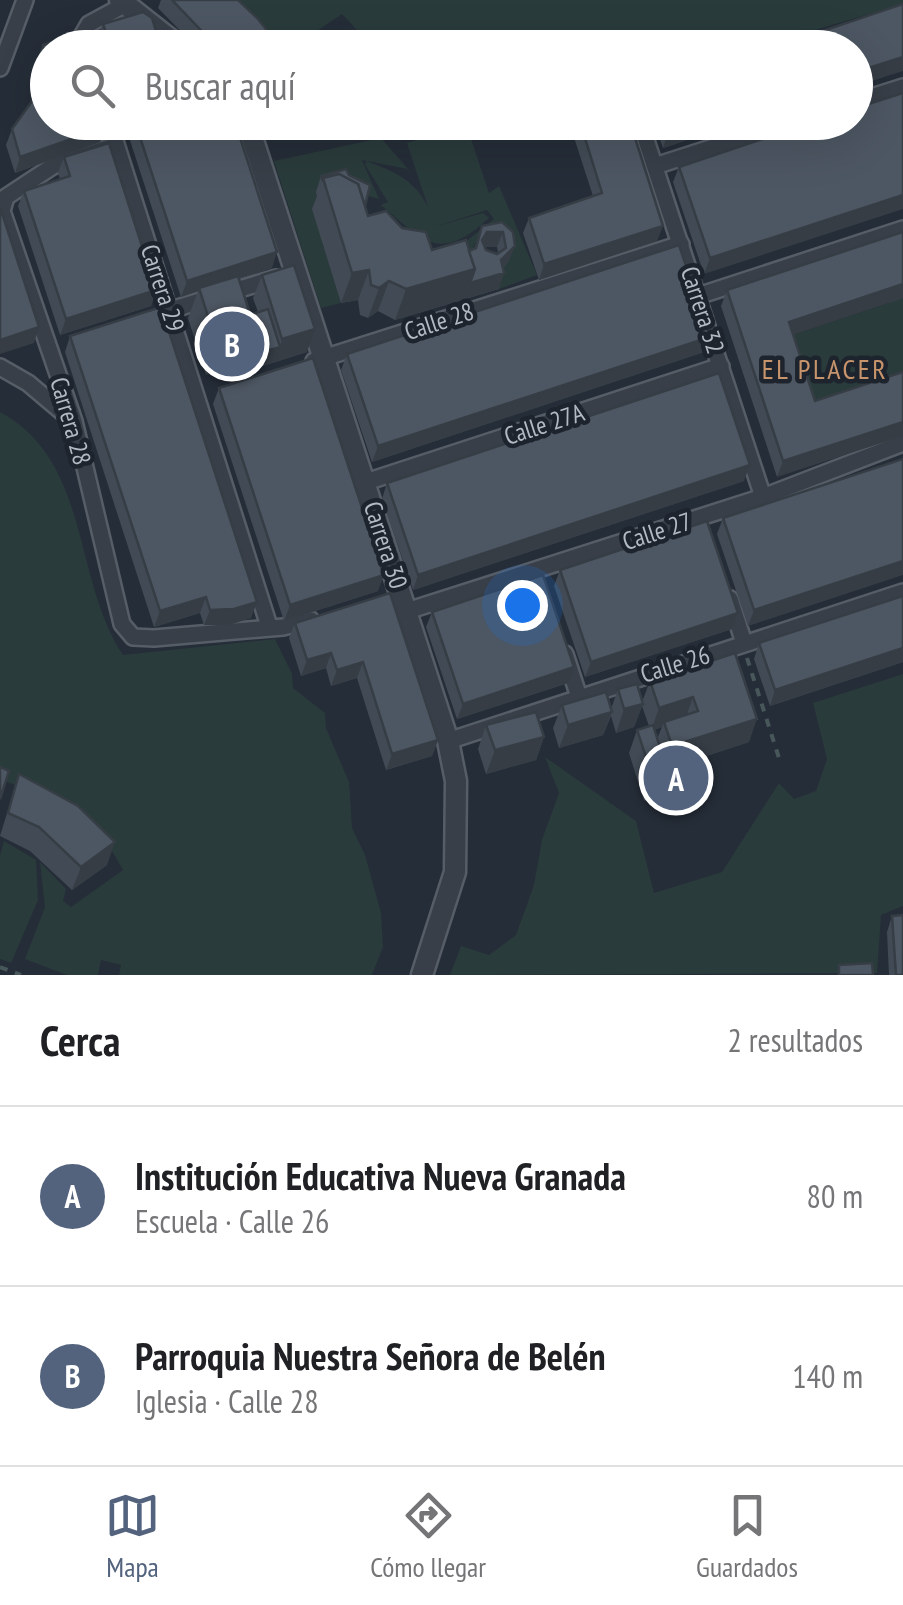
<!DOCTYPE html>
<html lang="es">
<head>
<meta charset="utf-8">
<style>
  :root { --surface:#fff; --page:#f2f2f2; --text:#202124; --muted:#757577; --line:#e0e0e0; --accent:#53637e }
  body { margin:0; font-family:"PT Sans Narrow",sans-serif; background:var(--page); color:var(--text) }
  .you { position:absolute; left:522px; top:605px; width:35px; height:35px; margin:-25px; border:8px solid #fff; border-radius:50%; background:#1a73e8; box-shadow:0 0 0 15px #1a73e833 }
  .badge { display:grid; place-items:center; width:65px; height:65px; border-radius:50%; background:var(--accent); color:#fff; font-size:32px; font-weight:700 }
  .pin { position:absolute; translate:-50% -50%; border:5px solid #fff; box-shadow:0 2px 10px #0006 }
  .list { margin:0; padding:0; list-style:none }
  h2 { display:flex; justify-content:space-between; align-items:center; height:130px; margin:0; padding:0 40px; font-size:42px }
  h2 small { font-size:32px; font-weight:400; color:var(--muted) }
  .list li { display:grid; grid-template-columns:65px 1fr auto; gap:30px; align-items:center; box-sizing:border-box; height:180px; padding:0 40px; border-top:2px solid var(--line) }
  .list b { display:block; font-size:38px; white-space:nowrap }
  .list p { margin:0; font-size:32px; white-space:nowrap; color:var(--muted) }
  .list em { font-size:32px; font-style:normal; color:var(--muted) }
  .icon { flex:none; width:55px; height:55px; fill:none; stroke:currentColor; stroke-width:2; stroke-linecap:round; stroke-linejoin:round }
  .map { position:relative; flex:none; width:903px; height:975px; overflow:hidden }
  .search { position:absolute; background:var(--surface); box-shadow:0 10px 40px #0002; left:30px; right:30px; top:30px; height:110px; display:flex; align-items:center; gap:25px; box-sizing:border-box; padding:0 35px; border-radius:55px; color:var(--muted); font-size:38px }
  .sheet { height:490px; background:var(--surface) }
  nav { display:flex; justify-content:space-around; align-items:center; box-sizing:border-box; height:140px; border-top:2px solid var(--line); background:var(--surface); font-size:28px; color:var(--muted) }
  nav a { display:grid; justify-items:center; gap:5px }
  nav .on { color:var(--accent) }
  .map>svg:first-child { display:block }
  .green { fill:#2a3b3b }
  .lines { fill:none; stroke-linecap:round; stroke-linejoin:round }
  .minor-casing { stroke:#565d66; stroke-width:20 }
  .tertiary-casing { stroke:#565d66; stroke-width:25 }
  .path { stroke:#48585a; stroke-width:4; stroke-dasharray:8 8; stroke-linecap:butt }
  .minor { stroke:#383f48; stroke-width:15 }
  .tertiary { stroke:#383f48; stroke-width:20 }
  .wall { fill:#424b55; fill-rule:evenodd }
  .shaded-wall { fill:#363d45 }
  .building { fill:#4d5763; stroke:#363d45; stroke-width:2.5; fill-rule:evenodd }
  .labels { text-anchor:middle; stroke-width:9; stroke-linejoin:round; paint-order:stroke }
  .street-label { font-size:25px; fill:#b3bac4; stroke:#1d242d }
  .neighbourhood-label { font-size:28px; letter-spacing:2.5px; fill:#c7946c; stroke:#1d242d }
</style>
</head>
<body>
<div class="map">
<svg width="903" height="975" viewBox="0 0 903 975">
  <rect width="100%" height="100%" fill="#252d38"/>
  <!-- green -->
  <g class="green">
    <polygon points="223,0 903,0 903,4 757,47 373,47 342,14 293,47 269,48"/>
    <path d="M466 124 489 193 499 186 537 275 499 289 495 276 509 261 507 247 476 242 469 255 464 243 494 219 487 210 434 227 483 213 489 218C439 264 424 241 381 205L388 202 365 165 366 161C394 171 415 180 428 207L407 143Z"/>
    <polygon points="381,138 408,169 362,160 379,199 361,194 313,209 341,303 321,308 274,161"/>
    <polygon points="903,298 903,386 809,417 784,338"/>
    <path d="M0 412C91 461 72 578 123 655L275 639 292 674 293 688 325 713 326 728 349 782 352 828 365 855 381 913 383 947 372 975H119L121 965 101 960 98 975H67L25 959 45 907 40 862 66 889 63 901 71 907 123 870C93 811 58 802 0 779Z"/>
    <polygon points="903,674 903,906 881,915 877,973 450,975 461,946 489,955 516,935 534,885 542,840 559,793 545,757 636,821 654,893 722,872 779,783 794,799 816,791 827,759 813,703"/>
    <polygon points="4,841 36,860 38,900 11,963 0,959 0,856"/>
  </g>
  <g class="lines">
    <!-- minor casing -->
    <g class="minor-casing">
      <g id="minor">
        <polyline points="85,48 82,36 89,24 126,4"/>
        <polyline points="0,68 25,0"/>
        <polyline points="856,102 903,87"/>
        <polyline points="109,122 269,626"/>
        <polyline points="640,122 763,497"/>
        <polyline points="116,145 53,166 6,197 2,211 74,421 122,624 133,637 154,638 283,627 311,620"/>
        <polyline points="655,166 792,122"/>
        <polyline points="698,296 903,229"/>
        <polyline points="164,312 276,278"/>
        <polyline points="314,361 681,244"/>
        <polyline points="0,367 28,383 73,421"/>
        <polyline points="366,482 721,366"/>
        <polyline points="730,599 744,643"/>
        <polyline points="407,611 763,497 903,443"/>
        <polyline points="565,654 578,694"/>
        <polyline points="448,741 903,592"/>
      </g>
    </g>
    <!-- tertiary casing -->
    <g class="tertiary-casing">
      <g id="tertiary">
        <polyline points="120,0 181,48"/>
        <polyline points="247,122 448,741 456,781 455,872 422,975"/>
      </g>
    </g>
    <!-- path -->
    <g class="path">
      <polyline points="747,658 779,758"/>
      <polyline points="0,967 21,975"/>
    </g>
    <!-- minor -->
    <use href="#minor" class="minor"/>
    <!-- tertiary -->
    <use href="#tertiary" class="tertiary"/>
  </g>
  <!-- wall -->
  <g class="wall">
    <polygon points="161,0 238,0 281,48 197,48 158,8"/>
    <polygon points="103,24 161,48 100,48 97,40"/>
    <polygon points="43,45 106,127 100,142 15,173 6,145 12,129 37,94 37,60"/>
    <polygon points="124,122 235,122 272,268 239,279 250,315 258,312 253,298 262,275 307,352 247,371 245,363 206,375 188,318 198,291 181,297"/>
    <polygon points="569,122 630,122 657,241 539,280 523,233 529,218 593,196"/>
    <polygon points="654,122 742,122 663,148"/>
    <polygon points="813,122 704,274 673,182 679,167"/>
    <polygon points="64,157 156,290 151,306 60,335 18,206 24,191 60,179 58,173"/>
    <path d="M321 176 365 206 368 216 402 228 432 250 469 251 474 249 482 226 502 222 509 261 503 268 499 289 395 320 378 311 368 318 360 315 358 300 341 303 312 209 317 196 316 192ZM485 247H497L498 253 486 250Z"/>
    <polygon points="727,290 903,298 793,334 815,401 777,477 721,306"/>
    <polygon points="70,336 251,618 229,625 204,625 200,613 154,627 65,352"/>
    <polygon points="710,337 704,352 372,462 341,370 347,354"/>
    <polygon points="219,388 378,591 284,621 213,404"/>
    <polygon points="903,459 748,626 717,534 723,518"/>
    <polygon points="744,481 413,590 382,499 387,483"/>
    <polygon points="560,570 738,613 732,629 585,677 554,586"/>
    <polygon points="390,593 438,740 432,756 386,770 357,678 331,686 326,668 301,676 289,638 295,623"/>
    <polygon points="903,596 903,662 770,706 754,659 759,643"/>
    <polygon points="432,612 568,683 457,719 426,627"/>
    <path d="M735 653 749 742 667 769 660 796 644 801 629 753 637 730 649 726 642 706 634 727 616 733 611 716 603 735 559 748 553 728 562 705 611 709 618 689 642 702 650 681ZM662 727 657 739 654 730Z"/>
    <polygon points="486,725 544,737 536,760 486,774 478,749"/>
    <polygon points="19,774 107,865 72,890 30,851 0,836"/>
    <polygon points="892,916 903,975 889,975 887,932"/>
  </g>
  <!-- shaded-wall -->
  <g class="shaded-wall">
    <polygon points="903,57 903,71 856,86 856,72"/>
    <polygon points="698,122 742,122 663,148 668,132"/>
    <polygon points="106,127 100,142 15,173 20,157"/>
    <polygon points="903,195 903,209 704,274 710,258"/>
    <polygon points="663,226 657,241 539,280 544,264"/>
    <polygon points="487,232 503,232 497,247 481,247 477,256"/>
    <polygon points="515,246 509,261 495,276 504,273 499,289 464,299 470,283 501,260"/>
    <polygon points="277,252 272,268 200,291 199,288 198,291 181,297 187,281"/>
    <polygon points="475,269 464,299 395,320 406,289"/>
    <polygon points="369,270 358,300 341,303 352,273"/>
    <polygon points="389,281 378,311 368,318 379,288"/>
    <polygon points="903,284 903,298 784,338 789,322"/>
    <polygon points="156,290 151,306 60,335 66,319"/>
    <polygon points="39,327 34,343 0,354 0,340"/>
    <polygon points="315,329 307,352 247,371 253,355 280,347 282,339"/>
    <polygon points="256,333 245,363 206,375 217,345"/>
    <polygon points="710,337 704,352 372,462 378,446"/>
    <polygon points="903,422 903,436 777,477 783,461"/>
    <polygon points="750,465 744,481 413,590 418,575"/>
    <polygon points="903,561 903,575 748,626 754,610"/>
    <polygon points="384,575 378,591 284,621 290,605"/>
    <polygon points="206,597 200,613 154,627 160,611"/>
    <polygon points="257,602 251,618 229,625 204,625 210,610"/>
    <polygon points="738,613 732,629 585,677 591,662"/>
    <polygon points="903,648 903,662 770,706 775,690"/>
    <polygon points="331,653 326,668 301,676 307,660"/>
    <polygon points="363,662 357,678 331,686 337,670"/>
    <polygon points="574,667 568,683 457,719 463,704"/>
    <polygon points="693,697 685,720 664,722 662,727 651,731 659,708"/>
    <polygon points="643,704 634,727 616,733 624,709"/>
    <polygon points="612,712 603,735 559,748 568,725"/>
    <polygon points="757,719 749,742 663,770 672,746"/>
    <polygon points="544,737 536,760 486,774 495,750"/>
    <polygon points="438,740 432,756 386,770 392,754"/>
    <polygon points="668,773 660,796 644,801 653,778"/>
    <polygon points="115,842 107,865 72,890 81,867"/>
  </g>
  <!-- building -->
  <g class="building">
    <polygon points="172,0 238,0 258,19 281,48 218,48"/>
    <polygon points="903,4 903,57 856,72 856,48 772,48"/>
    <polygon points="143,12 152,18 161,48 111,48 103,24"/>
    <polygon points="76,35 80,48 48,48 48,122 104,122 106,127 20,157 12,129 43,86 43,45"/>
    <polygon points="903,93 903,195 710,258 679,167 813,122 856,122 856,108"/>
    <polygon points="135,122 235,122 277,252 187,281"/>
    <polygon points="580,122 630,122 663,226 544,264 529,218 602,193"/>
    <polygon points="665,122 698,122 668,132"/>
    <polygon points="109,143 156,290 66,319 24,191 70,176 64,157"/>
    <polygon points="346,169 349,175 370,185 365,206 358,184 339,174 323,178 323,181 321,176"/>
    <polygon points="339,174 358,184 368,216 386,211 402,228 426,232 432,250 466,240 475,269 406,289 389,281 379,288 371,285 369,270 352,273 323,178"/>
    <polygon points="0,207 39,327 0,340"/>
    <path d="M502 222 513 232 515 246 501 260 504 273 470 283 475 269 469 251 476 248 482 226ZM487 232H503L506 248 497 254 486 250 482 240Z"/>
    <polygon points="903,232 903,284 789,322 815,401 903,372 903,422 783,461 727,290"/>
    <polygon points="679,245 710,337 378,446 347,354"/>
    <polygon points="294,265 315,329 282,339 262,275"/>
    <polygon points="238,276 256,333 217,345 199,288"/>
    <polygon points="161,307 257,602 234,609 210,610 206,597 160,611 70,336"/>
    <polygon points="268,309 280,347 253,355 250,347 256,333 250,315"/>
    <polygon points="313,358 384,575 290,605 219,388"/>
    <polygon points="719,373 750,465 418,575 387,483"/>
    <polygon points="903,459 903,561 754,610 723,518"/>
    <polygon points="707,521 738,613 591,662 560,570"/>
    <polygon points="543,575 574,667 463,704 432,612"/>
    <polygon points="390,593 438,740 392,754 363,662 337,670 331,653 307,660 295,623"/>
    <polygon points="903,596 903,648 775,690 759,643"/>
    <polygon points="735,653 757,719 672,746 664,722 698,711 693,697 659,708 650,681"/>
    <polygon points="637,684 643,704 624,709 618,689"/>
    <polygon points="606,692 612,712 568,725 562,705"/>
    <polygon points="536,712 544,737 495,750 486,725"/>
    <polygon points="653,725 668,773 653,778 637,730"/>
    <polygon points="0,767 9,771 0,799"/>
    <polygon points="19,774 78,806 115,842 81,867 39,827 8,813"/>
    <polygon points="903,915 903,975 896,975 892,916"/>
    <polygon points="872,963 873,975 839,975 839,965"/>
  </g>
  <g class="labels">
    <!-- street labels -->
    <g class="street-label">
      <text transform="translate(163 288) rotate(72)" y="9">Carrera 29</text>
      <text transform="translate(703 310) rotate(72)" y="9">Carrera 32</text>
      <text transform="translate(439 321) rotate(-18)" y="9">Calle 28</text>
      <text transform="translate(71 421) rotate(74)" y="9">Carrera 28</text>
      <text transform="translate(544 424) rotate(-18)" y="9">Calle 27A</text>
      <text transform="translate(657 531) rotate(-18)" y="9">Calle 27</text>
      <text transform="translate(386 545) rotate(72)" y="9">Carrera 30</text>
      <text transform="translate(675 664) rotate(-17)" y="9">Calle 26</text>
    </g>
    <!-- neighbourhood labels -->
    <g class="neighbourhood-label">
      <text x="825" y="379">EL PLACER</text>
    </g>
  </g>
</svg>
<div class="you"></div>
<div class="pin badge" style="left:676px;top:778px">A</div>
<div class="pin badge" style="left:232px;top:344px">B</div>
<div class="search"><svg class="icon" aria-label="search" viewBox="0 0 24 24"><circle cx="10" cy="10" r="6"/><path d="M15 15l6 6"/></svg>Buscar aquí</div>
</div>
<section class="sheet">
<h2>Cerca<small>2 resultados</small></h2>
<ul class="list">
<li><span class="badge">A</span><div><b>Institución Educativa Nueva Granada</b><p>Escuela · Calle 26</p></div><em>80 m</em></li>
<li><span class="badge">B</span><div><b>Parroquia Nuestra Señora de Belén</b><p>Iglesia · Calle 28</p></div><em>140 m</em></li>
</ul>
</section>
<nav>
<a class="on"><svg class="icon" aria-label="map" viewBox="0 0 24 24"><path d="M3 6l6-2 6 2 6-2v14l-6 2-6-2-6 2zM9 4v14M15 6v14"/></svg>Mapa</a>
<a><svg class="icon" aria-label="directions" viewBox="0 0 24 24"><path d="M12 3l9 9-9 9-9-9zM9 14v-3h6M13 9l2 2-2 2"/></svg>Cómo llegar</a>
<a><svg class="icon" aria-label="saved" viewBox="0 0 24 24"><path d="M7 4h10v16l-5-4-5 4z"/></svg>Guardados</a>
</nav>
</body>
</html>
